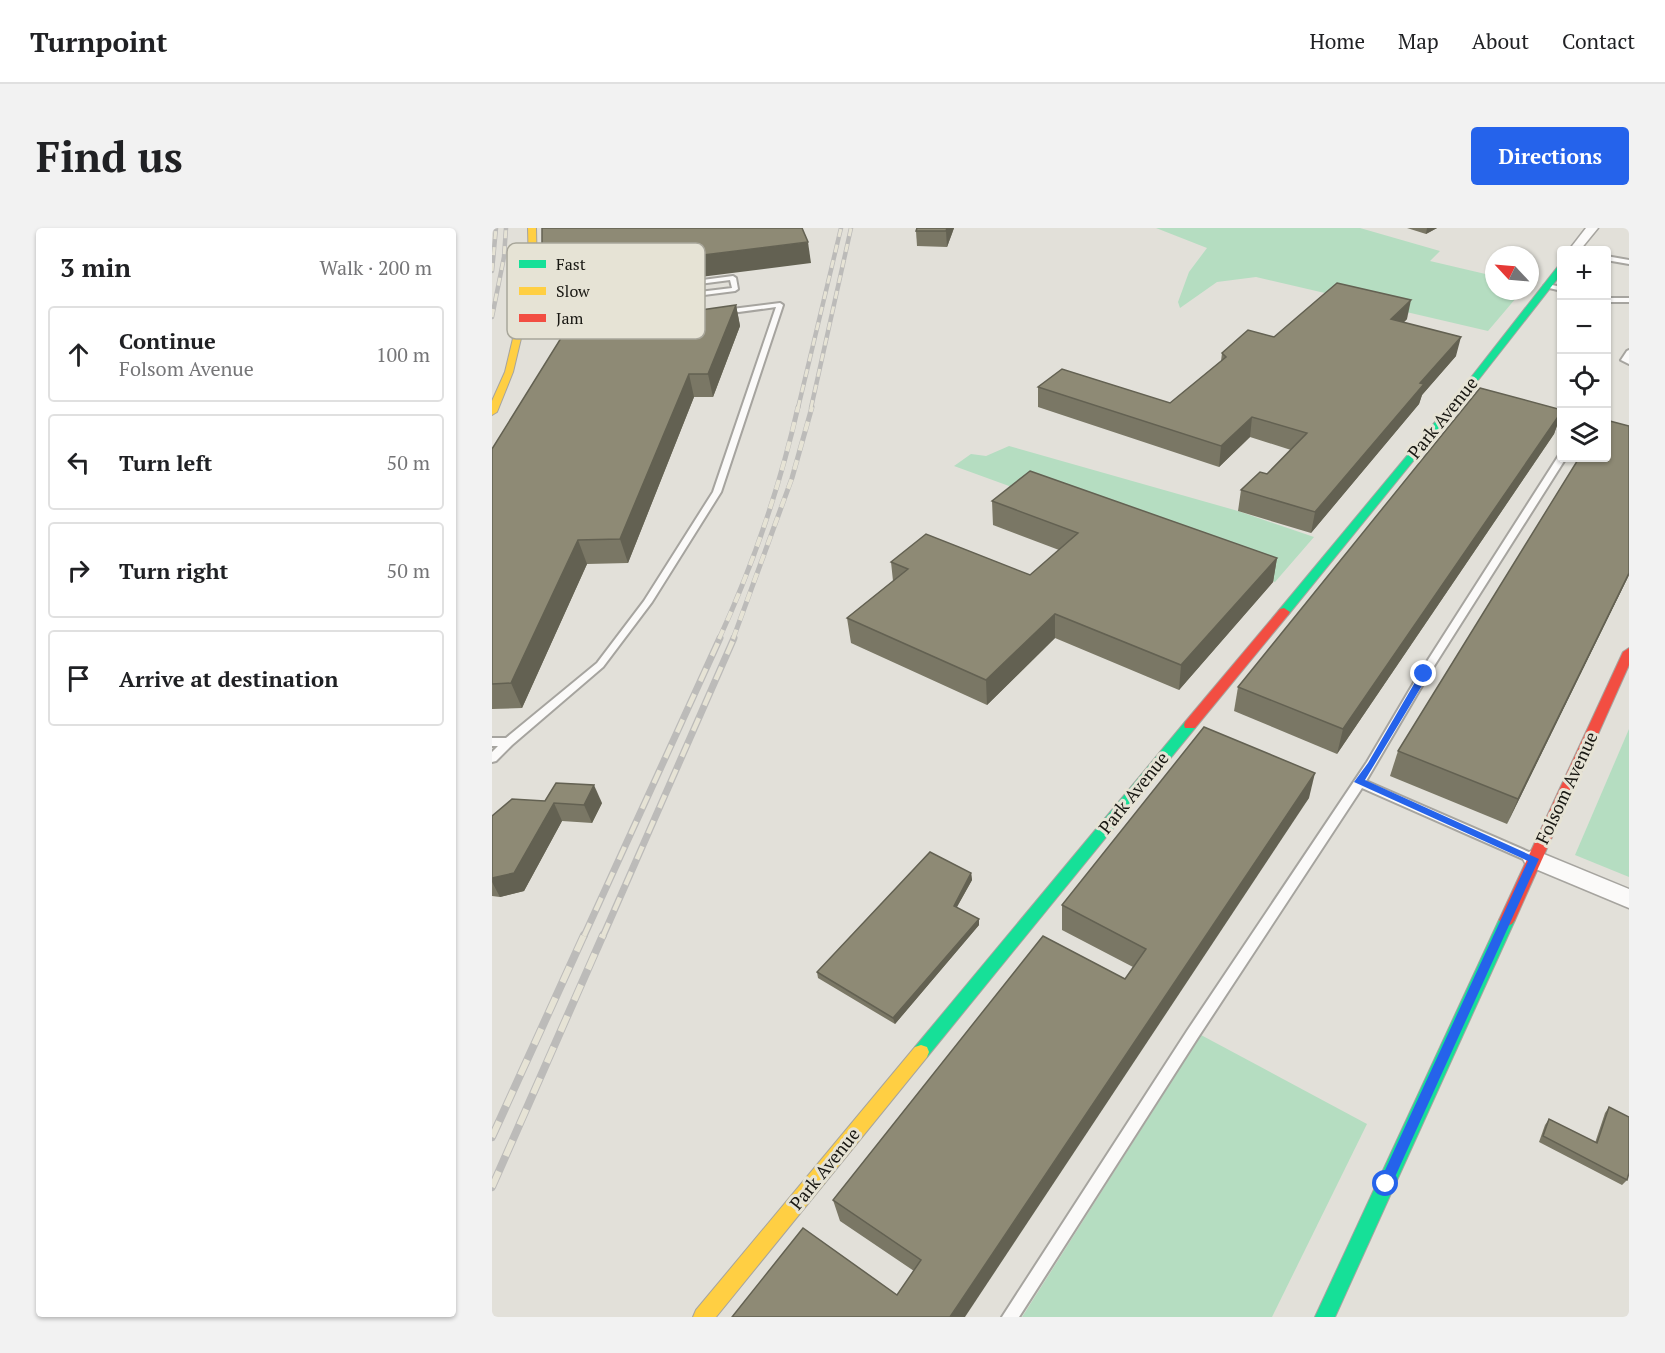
<!DOCTYPE html>
<html lang="en">
<head>
<meta charset="utf-8">
<style>
  :root { --surface:#fff; --page:#f2f2f2; --text:#202124; --muted:#757577; --line:#e0e0e0; --accent:#2563eb }
  body { margin:0; font-family:"PT Serif",serif; background:var(--page); color:var(--text) }
  .controls { position:absolute; right:18px; top:18px; display:grid; overflow:hidden; border-radius:6px; box-shadow:0 2px 4px #0004 }
  .controls button { width:54px; height:54px; display:grid; place-items:center; padding:0; border:0; border-bottom:2px solid var(--line); background:var(--surface); color:var(--text); font:30px sans-serif }
  .compass { position:absolute; left:993px; top:18px; width:54px; height:54px; border-radius:50%; background:var(--surface); box-shadow:0 2px 4px #0004; rotate:296deg }
  .stop { position:absolute; width:18px; height:18px; margin:-14px; border:4px solid #2563eb; border-radius:50%; background:#fff }
  .stop.end { background:#2563eb; border-color:#fff; box-shadow:0 2px 6px #0008 }
  .list { margin:0; padding:0; list-style:none }
  h2 { display:flex; justify-content:space-between; align-items:center; height:78px; margin:0; padding:0 24px; font-size:26px }
  h2 small { font-size:20px; font-weight:400; color:var(--muted) }
  .list li { display:grid; grid-template-columns:39px 1fr auto; gap:18px; align-items:center; box-sizing:border-box; height:96px; margin:0 12px 12px; padding:0 12px; border:2px solid var(--line); border-radius:6px }
  .list b { display:block; font-size:22px; white-space:nowrap }
  .list p { margin:0; font-size:20px; white-space:nowrap; color:var(--muted) }
  .list em { font-size:20px; font-style:normal; color:var(--muted) }
  .icon { flex:none; width:33px; height:33px; fill:none; stroke:currentColor; stroke-width:2; stroke-linecap:round; stroke-linejoin:round }
  .map { position:relative; flex:none; width:1137px; height:1089px; overflow:hidden; border-radius:6px }
  header { display:flex; align-items:center; gap:36px; box-sizing:border-box; height:84px; padding:0 30px; background:var(--surface); border-bottom:2px solid var(--line) }
  header strong { font-size:28px }
  nav { display:flex; gap:33px; margin-inline-start:auto; font-size:21px }
  .intro { display:flex; align-items:center; justify-content:space-between; box-sizing:border-box; height:144px; padding:0 36px }
  h1 { margin:0; font-size:42px }
  .button { padding:15px 27px; border-radius:6px; background:var(--accent); color:#fff; font-size:21px; font-weight:700 }
  main { display:flex; gap:36px; padding:0 36px }
  aside { flex:1; background:var(--surface); border-radius:6px; box-shadow:0 2px 4px #0004 }
  .map>svg:first-child { display:block }
  .green { fill:#b5ddc1 }
  .lines { fill:none; stroke-linecap:round; stroke-linejoin:round }
  .lane-casing { stroke:#a6a49f; stroke-width:4 }
  .street-casing { stroke:#a6a49f; stroke-width:3 }
  .fast-casing { stroke:#a6a49f; stroke-width:2 }
  .slow-casing { stroke:#a6a49f; stroke-width:2 }
  .jam-casing { stroke:#a6a49f; stroke-width:2 }
  .lane { fill:#fbfaf9; fill-rule:evenodd }
  .street { fill:#fbfaf9; fill-rule:evenodd }
  .fast { fill:#16e098; fill-rule:evenodd }
  .slow { fill:#ffcf43; fill-rule:evenodd }
  .jam { fill:#f24e42; fill-rule:evenodd }
  .rail-far3-casing { stroke:#bcbbb9; stroke-width:4.5 }
  .rail-far2-casing { stroke:#bcbbb9; stroke-width:5 }
  .rail-far1-casing { stroke:#bcbbb9; stroke-width:7 }
  .rail-casing { stroke:#bcbbb9; stroke-width:8 }
  .rail-far3 { stroke:#e6e3d5; stroke-width:3; stroke-dasharray:8; stroke-linecap:butt }
  .rail-far2 { stroke:#e6e3d5; stroke-width:4; stroke-dasharray:10; stroke-linecap:butt }
  .rail-far1 { stroke:#e6e3d5; stroke-width:4.5; stroke-dasharray:14; stroke-linecap:butt }
  .rail { stroke:#e6e3d5; stroke-width:6; stroke-dasharray:17; stroke-linecap:butt }
  .wall { fill:#7a7765 }
  .shaded-wall { fill:#636152 }
  .building { fill:#8e8a75; stroke:#636152; stroke-width:1.5 }
  .route { fill:#2563eb }
  .labels { text-anchor:middle; stroke-width:6; stroke-linejoin:round; paint-order:stroke }
  .street-label { font-size:18px; fill:#181712; stroke:#e6e3d5 }
  .key { fill:#e6e3d5; stroke:#a8a69a; stroke-width:1.5 }
  .key-label { font-size:16px; fill:#181712 }
</style>
</head>
<body>
<header>
<strong>Turnpoint</strong>
<nav><a>Home</a><a>Map</a><a>About</a><a>Contact</a></nav>
</header>
<div class="intro"><h1>Find us</h1><a class="button">Directions</a></div>
<main>
<aside>
<h2>3 min<small>Walk · 200 m</small></h2>
<ul class="list">
<li><svg class="icon" aria-label="ahead" viewBox="0 0 24 24"><path d="M12 20V5M6 11l6-6 6 6"/></svg><div><b>Continue</b><p>Folsom Avenue</p></div><em>100 m</em></li>
<li><svg class="icon" aria-label="left" viewBox="0 0 24 24"><path d="M17 20v-9H6M10 6l-5 5 5 5"/></svg><div><b>Turn left</b></div><em>50 m</em></li>
<li><svg class="icon" aria-label="right" viewBox="0 0 24 24"><path d="M7 20v-9h11M14 6l5 5-5 5"/></svg><div><b>Turn right</b></div><em>50 m</em></li>
<li><svg class="icon" aria-label="arrive" viewBox="0 0 24 24"><path d="M6 21V4h12l-3 4 3 4H6"/></svg><div><b>Arrive at destination</b></div></li>
</ul>
</aside>
<div class="map">
<svg width="1137" height="1089" viewBox="0 0 1137 1089">
  <rect width="100%" height="100%" fill="#e2e0d9"/>
  <!-- green -->
  <g class="green">
    <polygon points="664,0 868,0 948,23 938,33 1002,48 1002,63 1030,63 996,103 764,49 725,54 688,80 686,74 697,44 715,20"/>
    <polygon points="517,218 746,283 822,309 783,354 462,238 479,226 494,228"/>
    <polygon points="1137,501 1137,649 1083,627"/>
    <polygon points="709,807 875,896 780,1089 530,1089"/>
  </g>
  <g class="lines">
    <!-- lane casing -->
    <g class="lane-casing">
      <g id="lane">
        <polygon points="1114,28 1137,32 1137,36 1114,32"/>
        <path d="M241 48 244 50 246 61 243 63 72 85 31 88 28 86 31 84 69 80 70 72 73 70ZM238 52 240 60 75 80 76 73Z"/>
        <polygon points="1055,56 1070,59 1070,63 1053,59 1052,58"/>
        <rect x="1114" y="70" width="23" height="4"/>
        <polygon points="288,75 291,77 229,264 160,374 111,439 20,517 4,533 0,534 0,524 6,518 0,518 0,510 14,510 105,435 152,373 221,264 284,79 232,86 229,84 232,82"/>
        <polygon points="193,87 196,89 195,90 149,96 146,94 149,92"/>
        <polygon points="86,100 89,102 88,103 26,107 23,105 26,103"/>
        <polygon points="1137,122 1137,136 1129,132 1135,123"/>
        <polygon points="1067,227 1074,230 937,446 874,553 1046,628 1048,631 1046,634 1038,634 870,560 705,811 527,1089 510,1089 695,803 875,534 927,446"/>
      </g>
    </g>
    <!-- street casing -->
    <g class="street-casing">
      <g id="street">
        <polygon points="1094,0 1106,0 1088,22 1077,22"/>
        <polygon points="1042,622 1137,661 1137,680 1034,637 1031,631 1034,625"/>
      </g>
    </g>
    <!-- fast casing -->
    <g class="fast-casing">
      <g id="fast">
        <polygon points="1067,37 1070,37 1070,45 969,174 796,387 788,387 786,384 788,381 963,170"/>
        <polygon points="698,493 704,497 703,500 435,829 429,831 423,829 421,824 423,819 693,494"/>
        <polygon points="1015,686 1020,688 1023,692 843,1089 823,1089 1007,692 1010,688"/>
      </g>
    </g>
    <!-- slow casing -->
    <g class="slow-casing">
      <g id="slow">
        <polygon points="36,0 44,0 45,43 21,144 5,184 0,187 0,173 13,144 37,43"/>
        <polygon points="429,817 435,819 437,824 435,829 224,1089 201,1089 204,1082 423,819"/>
      </g>
    </g>
    <!-- jam casing -->
    <g class="jam-casing">
      <g id="jam">
        <polygon points="792,380 798,384 796,387 703,500 693,500 692,497 693,494 788,381"/>
        <polygon points="1137,420 1137,437 1023,692 1020,696 1015,698 1010,696 1007,692 1131,424"/>
      </g>
    </g>
    <!-- lane -->
    <use href="#lane" class="lane"/>
    <!-- street -->
    <use href="#street" class="street"/>
    <!-- fast -->
    <use href="#fast" class="fast"/>
    <!-- slow -->
    <use href="#slow" class="slow"/>
    <!-- jam -->
    <use href="#jam" class="jam"/>
    <!-- rail-far3 casing -->
    <g class="rail-far3-casing">
      <g id="rail-far3">
        <polyline points="0,43 4,0"/>
        <polyline points="0,89 12,29 14,0"/>
        <polyline points="306,180 349,0"/>
        <polyline points="319,180 359,0"/>
      </g>
    </g>
    <!-- rail-far2 casing -->
    <g class="rail-far2-casing">
      <g id="rail-far2">
        <path d="M227 411C261 337 288 258 306 179"/>
        <polyline points="241,411 300,250 320,179"/>
      </g>
    </g>
    <!-- rail-far1 casing -->
    <g class="rail-far1-casing">
      <g id="rail-far1">
        <polyline points="92,708 228,410"/>
        <polyline points="111,708 242,410"/>
      </g>
    </g>
    <!-- rail casing -->
    <g class="rail-casing">
      <g id="rail">
        <polyline points="0,909 92,707"/>
        <polyline points="0,959 111,707"/>
      </g>
    </g>
    <!-- rail-far3 -->
    <use href="#rail-far3" class="rail-far3"/>
    <!-- rail-far2 -->
    <use href="#rail-far2" class="rail-far2"/>
    <!-- rail-far1 -->
    <use href="#rail-far1" class="rail-far1"/>
    <!-- rail -->
    <use href="#rail" class="rail"/>
  </g>
  <!-- wall -->
  <g class="wall">
    <polygon points="462,0 455,19 425,18 424,3"/>
    <polygon points="915,0 945,0 934,6"/>
    <polygon points="244,77 248,98 221,169 202,169 136,335 95,336 30,480 0,481 0,221 178,92"/>
    <polygon points="915,91 912,94 964,128 930,167 927,176 819,305 746,283 749,262 775,246 799,222 758,209 727,239 546,179 546,159 678,175 729,133 730,125 782,109"/>
    <polygon points="1070,184 1062,206 845,526 742,483 746,459"/>
    <polygon points="500,273 785,330 781,354 687,462 563,410 495,477 359,415 355,390 401,353 399,334 538,347 567,322 501,297"/>
    <polygon points="1137,347 1015,596 898,548 906,523"/>
    <polygon points="817,570 405,1067 422,1043 348,993 341,972 633,751 641,739 570,702 570,677"/>
    <polygon points="53,573 110,575 100,595 70,593 32,663 8,669 0,668 0,588"/>
    <polygon points="479,645 480,652 465,679 487,697 403,796 326,750 325,744"/>
    <polygon points="1117,879 1135,952 1130,957 1047,914 1053,897 1057,891 1103,915 1113,885"/>
  </g>
  <!-- shaded-wall -->
  <g class="shaded-wall">
    <polygon points="455,0 462,0 455,19 454,3"/>
    <polygon points="935,0 945,0 934,6"/>
    <polygon points="316,14 319,35 57,68 50,47"/>
    <polygon points="919,72 915,91 895,110 899,91"/>
    <polygon points="244,77 248,98 221,169 216,146"/>
    <polygon points="969,109 964,128 930,167 927,176 819,305 823,284 928,155"/>
    <polygon points="197,146 202,169 136,335 128,311"/>
    <polygon points="1070,183 1062,206 845,526 851,501"/>
    <polygon points="760,189 758,209 727,239 729,218"/>
    <polygon points="86,312 95,336 30,480 19,455"/>
    <polygon points="785,330 781,354 687,462 689,437"/>
    <polygon points="1137,345 1137,347 1015,596 1026,571"/>
    <polygon points="563,386 563,410 495,477 494,452"/>
    <polygon points="823,545 817,570 473,1089 458,1089"/>
    <polygon points="102,557 110,575 100,595 92,577"/>
    <polygon points="62,575 70,593 32,663 8,669 0,654 0,650"/>
    <polygon points="479,645 480,652 462,684 462,678"/>
    <polygon points="487,691 487,697 403,796 401,790"/>
  </g>
  <!-- building -->
  <g class="building">
    <polygon points="50,0 310,0 316,14 50,47"/>
    <polygon points="425,0 455,0 454,3 424,3"/>
    <polygon points="845,55 919,72 899,91 969,109 928,155 932,156 823,284 749,262 768,244 775,246 815,205 760,189 729,218 546,159 570,141 678,175 734,129 730,125 756,102 782,109"/>
    <polygon points="244,77 216,146 197,146 128,311 86,312 19,455 0,456 0,221 79,94 178,92 181,86"/>
    <polygon points="988,160 1070,182 1070,183 851,501 746,459"/>
    <polygon points="1114,192 1137,198 1137,345 1026,571 906,523 1087,230 1114,230"/>
    <polygon points="538,243 785,330 689,437 563,386 494,452 355,390 416,341 399,334 434,306 538,347 586,305 500,273"/>
    <polygon points="712,499 823,545 458,1089 240,1089 311,1000 405,1067 429,1032 341,972 551,708 633,751 654,721 570,677"/>
    <polygon points="64,555 102,557 92,577 62,575 22,645 0,650 0,588 20,571 53,573"/>
    <polygon points="438,624 479,645 462,678 487,691 401,790 325,744"/>
    <polygon points="1117,879 1137,889 1137,945 1135,952 1051,908 1057,891 1105,915"/>
  </g>
  <!-- route -->
  <polygon class="route" points="932,443 937,446 873,552 1047,631 898,960 894,962 887,956 889,951 1036,633 862,554 876,535 929,444"/>
  <g class="labels">
    <!-- street labels -->
    <g class="street-label">
      <text transform="translate(951 190) rotate(-51)" y="6">Park Avenue</text>
      <text transform="translate(1075 560) rotate(-65)" y="6">Folsom Avenue</text>
      <text transform="translate(642 565) rotate(-51)" y="6">Park Avenue</text>
      <text transform="translate(333 941) rotate(-51)" y="6">Park Avenue</text>
    </g>
  </g>
  <!-- legend -->
  <rect x="15" y="15" width="198" height="96" rx="9" class="key"/>
  <rect x="27" y="32" width="27" height="8" fill="#16e098"/>
  <rect x="27" y="59" width="27" height="8" fill="#ffcf43"/>
  <rect x="27" y="86" width="27" height="8" fill="#f24e42"/>
  <g class="key-label">
    <text x="64" y="42">Fast</text>
    <text x="64" y="69">Slow</text>
    <text x="64" y="96">Jam</text>
  </g>
</svg>
<div class="controls">
<button>+</button>
<button>−</button>
<button><svg class="icon" aria-label="locate" viewBox="0 0 24 24"><circle cx="12" cy="12" r="6"/><path d="M12 2v4M12 18v4M2 12h4M18 12h4"/></svg></button>
<button><svg class="icon" aria-label="layers" viewBox="0 0 24 24"><path d="M12 4l9 5-9 5-9-5zM3 14l9 5 9-5"/></svg></button>
</div>
<svg class="compass" viewBox="-18 -18 36 36"><path d="M0-13l5 13h-10z" fill="#e53935"/><path d="M0 13l5-13h-10z" fill="#757577"/></svg>
<div class="stop" style="left:894px;top:956px"></div>
<div class="stop end" style="left:932px;top:446px"></div>
</div>
</main>
</body>
</html>
